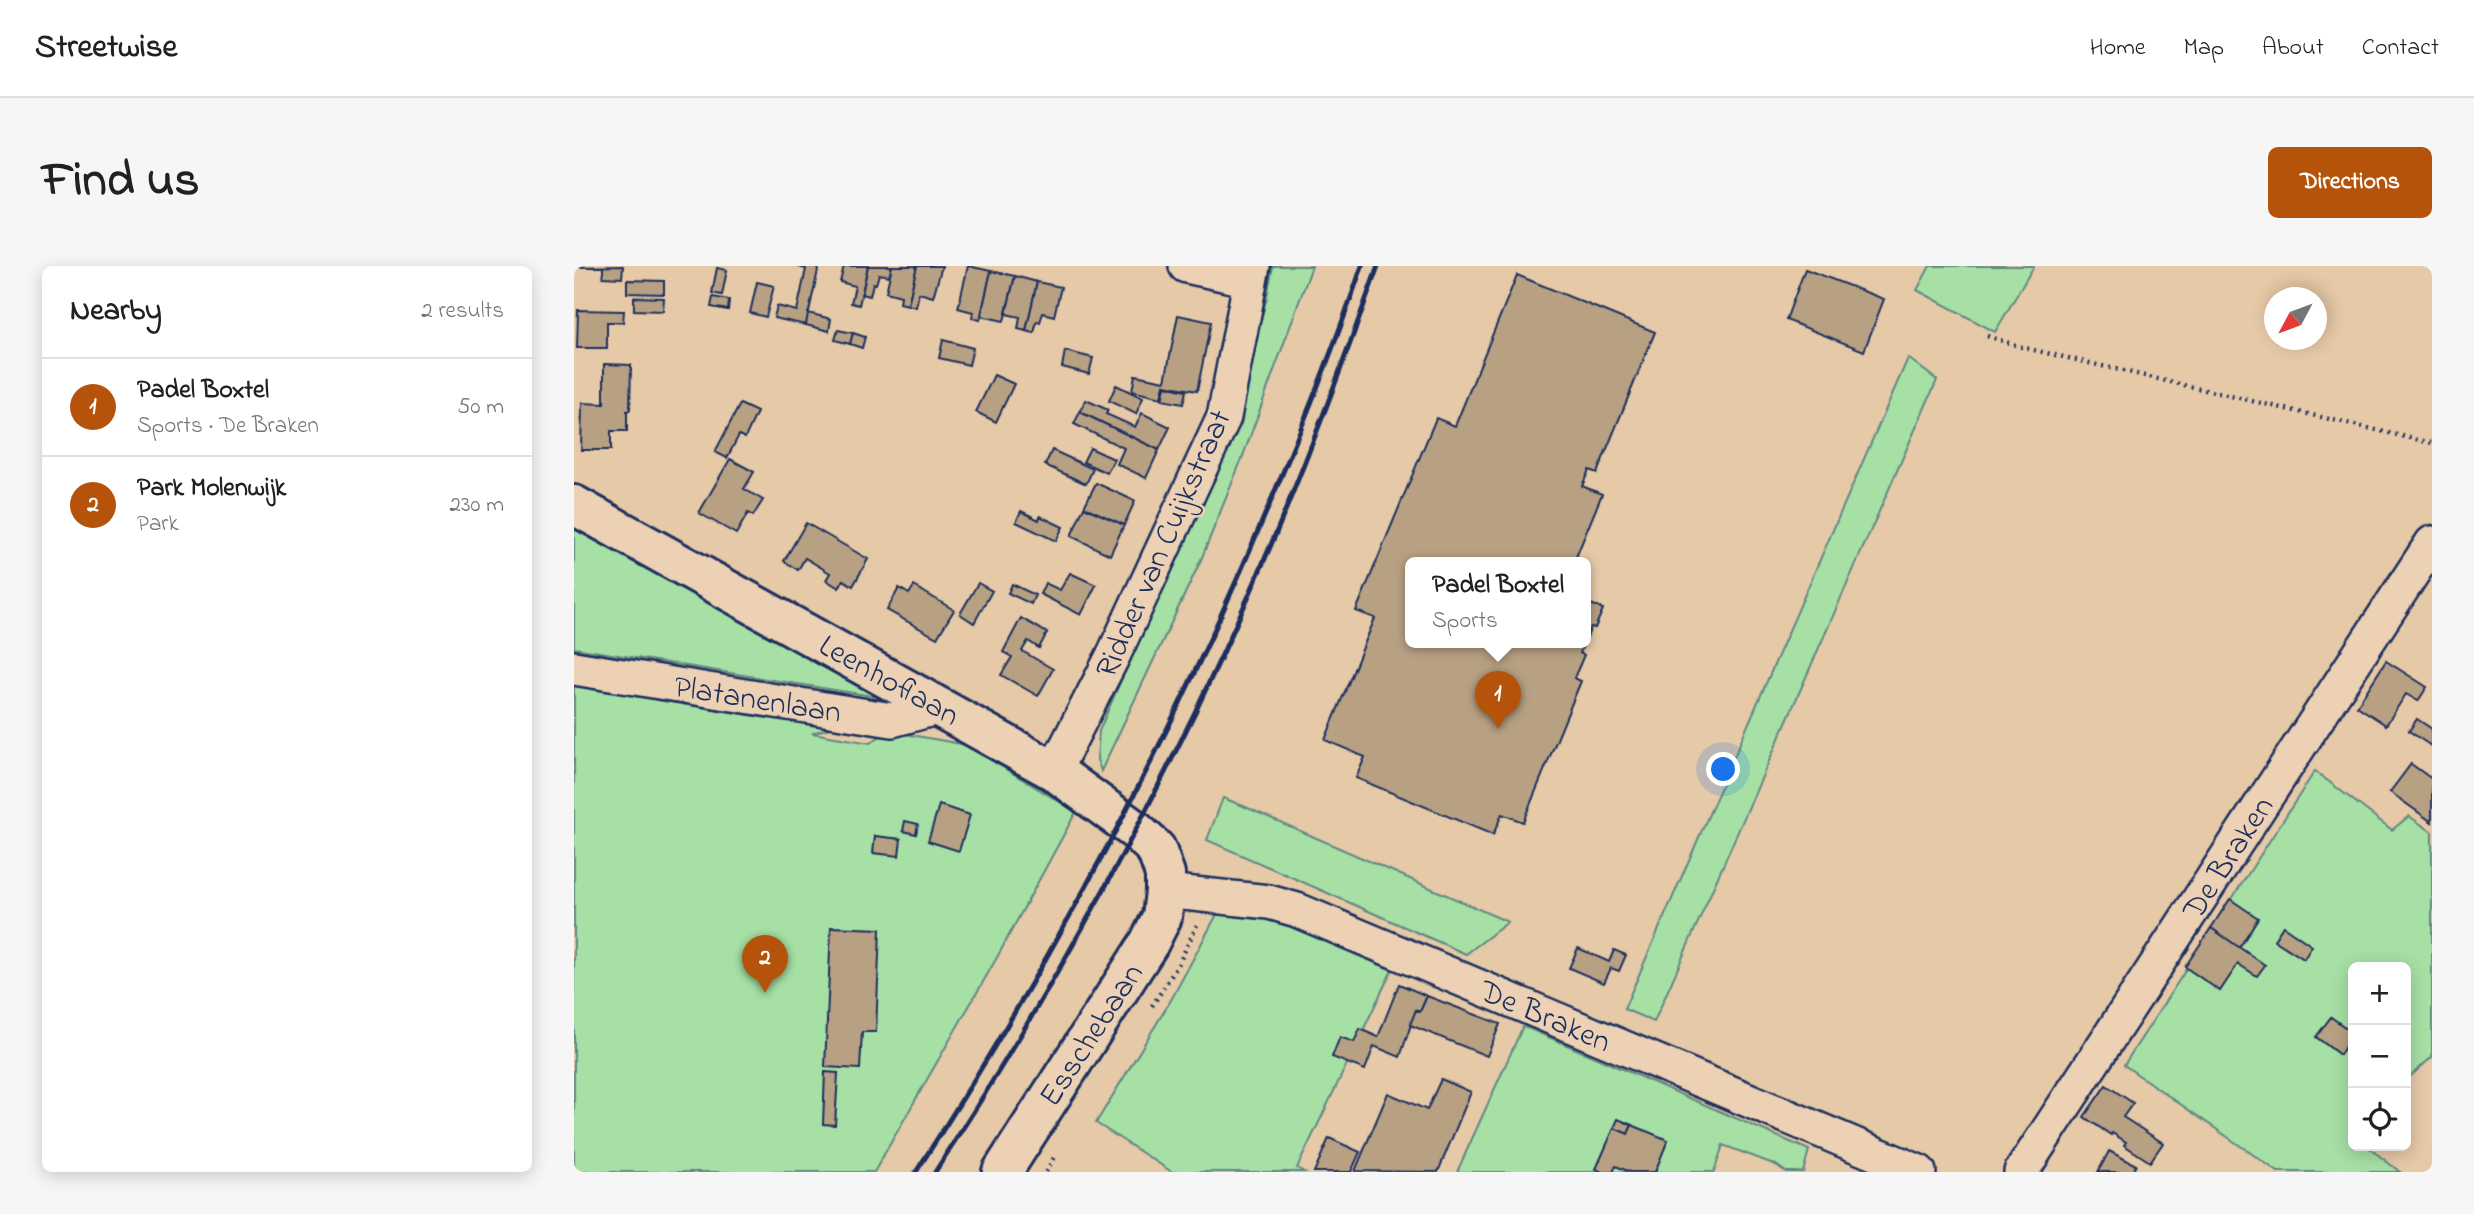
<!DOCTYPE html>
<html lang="en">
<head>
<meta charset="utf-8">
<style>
  :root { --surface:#fff; --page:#f6f6f6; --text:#202124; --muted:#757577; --line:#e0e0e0; --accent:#b45309 }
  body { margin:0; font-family:"Indie Flower",sans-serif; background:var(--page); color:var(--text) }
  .controls { position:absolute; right:21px; bottom:21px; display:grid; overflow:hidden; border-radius:10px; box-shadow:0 4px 18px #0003 }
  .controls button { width:63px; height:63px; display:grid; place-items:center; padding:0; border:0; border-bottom:2px solid var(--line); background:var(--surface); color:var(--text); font:35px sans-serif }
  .compass { position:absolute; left:1690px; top:21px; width:63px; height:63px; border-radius:50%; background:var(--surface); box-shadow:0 4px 18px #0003; rotate:229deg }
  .you { position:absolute; left:1150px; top:504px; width:24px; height:24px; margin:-18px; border:5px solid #fff; border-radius:50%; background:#1a73e8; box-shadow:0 0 0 10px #1a73e833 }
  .badge { display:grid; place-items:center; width:46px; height:46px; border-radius:50%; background:var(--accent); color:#fff; font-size:23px; font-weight:700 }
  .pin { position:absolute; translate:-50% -58px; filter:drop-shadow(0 2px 4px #0008) }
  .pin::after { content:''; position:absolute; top:37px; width:24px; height:21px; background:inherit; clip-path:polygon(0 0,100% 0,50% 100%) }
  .popup { position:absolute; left:831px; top:291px; width:186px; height:91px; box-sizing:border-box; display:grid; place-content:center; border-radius:10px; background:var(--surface); filter:drop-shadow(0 2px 5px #0005); font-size:23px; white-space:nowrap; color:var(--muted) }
  .popup b { font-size:26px; color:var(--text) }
  .popup::after { content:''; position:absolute; left:50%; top:100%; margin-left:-14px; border:14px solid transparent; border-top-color:var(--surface) }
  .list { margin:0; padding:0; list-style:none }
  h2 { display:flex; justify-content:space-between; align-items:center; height:91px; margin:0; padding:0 28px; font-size:30px }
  h2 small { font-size:23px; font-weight:400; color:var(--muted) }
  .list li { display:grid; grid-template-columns:46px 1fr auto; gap:21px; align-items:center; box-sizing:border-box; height:98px; padding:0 28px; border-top:2px solid var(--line) }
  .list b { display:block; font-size:26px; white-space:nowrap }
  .list p { margin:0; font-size:23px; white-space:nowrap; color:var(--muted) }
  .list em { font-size:23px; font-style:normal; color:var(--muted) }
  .icon { flex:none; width:38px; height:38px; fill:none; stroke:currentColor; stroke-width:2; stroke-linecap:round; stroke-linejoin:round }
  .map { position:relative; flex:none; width:1858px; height:906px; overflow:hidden; border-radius:10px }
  header { display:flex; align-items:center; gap:42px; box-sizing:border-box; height:98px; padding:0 35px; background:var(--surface); border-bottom:2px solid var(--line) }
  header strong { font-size:33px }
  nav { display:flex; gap:38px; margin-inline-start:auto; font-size:24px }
  .intro { display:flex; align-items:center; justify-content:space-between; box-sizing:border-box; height:168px; padding:0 42px }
  h1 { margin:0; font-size:49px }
  .button { padding:18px 32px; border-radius:10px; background:var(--accent); color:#fff; font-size:24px; font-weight:700 }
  main { display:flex; gap:42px; padding:0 42px }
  aside { flex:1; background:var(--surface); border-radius:10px; box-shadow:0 4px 18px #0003 }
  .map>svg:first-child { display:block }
  .green { fill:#a6e0a5; stroke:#608882; stroke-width:2 }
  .building { fill:#b8a183; stroke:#1b2f5e; stroke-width:2 }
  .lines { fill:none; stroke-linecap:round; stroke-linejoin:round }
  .minor-casing { stroke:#1b2f5e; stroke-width:38 }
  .tertiary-casing { stroke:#1b2f5e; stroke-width:44 }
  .path { stroke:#1b2f5e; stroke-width:4.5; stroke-dasharray:2 5; stroke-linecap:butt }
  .minor { stroke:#edd1b4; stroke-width:33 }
  .tertiary { stroke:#edd1b4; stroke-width:38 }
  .rail { stroke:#1b2f5e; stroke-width:5 }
  .labels { text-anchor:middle; stroke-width:5; stroke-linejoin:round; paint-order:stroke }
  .street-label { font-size:32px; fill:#1b2f5e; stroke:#edd1b4 }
</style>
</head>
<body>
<header>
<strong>Streetwise</strong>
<nav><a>Home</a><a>Map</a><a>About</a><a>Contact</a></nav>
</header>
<div class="intro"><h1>Find us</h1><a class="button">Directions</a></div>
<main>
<aside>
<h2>Nearby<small>2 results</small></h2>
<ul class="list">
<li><span class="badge">1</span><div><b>Padel Boxtel</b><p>Sports · De Braken</p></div><em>50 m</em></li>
<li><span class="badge">2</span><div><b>Park Molenwijk</b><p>Park</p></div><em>230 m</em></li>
</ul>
</aside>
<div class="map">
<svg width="1858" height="906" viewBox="0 0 1858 906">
  <rect width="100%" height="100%" fill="#e6c9a7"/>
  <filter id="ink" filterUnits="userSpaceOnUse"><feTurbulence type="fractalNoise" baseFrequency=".0143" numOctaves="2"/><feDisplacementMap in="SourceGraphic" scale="14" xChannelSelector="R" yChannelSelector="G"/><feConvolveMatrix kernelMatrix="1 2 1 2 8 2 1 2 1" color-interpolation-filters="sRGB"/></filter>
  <g filter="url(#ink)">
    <!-- green -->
    <g class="green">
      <polygon points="699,0 738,0 669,190 626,296 527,505 523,493 525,465 660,153 692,35"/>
      <polygon points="1356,0 1460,0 1421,66 1343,24"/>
      <polygon points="1334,92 1363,114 1080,756 1050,743"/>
      <polygon points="0,248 323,434 0,382"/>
      <polygon points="0,409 260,457 255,462 238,467 296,477 308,469 320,466 393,479 502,546 421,695 300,906 0,906"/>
      <polygon points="1741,505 1818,564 1835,550 1858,566 1858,791 1832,814 1832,701 1779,701 1779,880 1793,880 1826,906 1704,906 1550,799"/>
      <polygon points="649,532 667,539 934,656 892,688 633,574"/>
      <polygon points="662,638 818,704 723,902 730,906 598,906 522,857 597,734 648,639"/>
      <polygon points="949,760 1235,884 1229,906 1212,906 1202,899 1149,879 1140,906 883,906"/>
    </g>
    <!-- building -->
    <g class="building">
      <polygon points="49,0 48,12 29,11 29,1 4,1"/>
      <polygon points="221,0 245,0 232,59 200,52 203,40 223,45 232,3"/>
      <polygon points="270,0 294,0 285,39 277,37 281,20 266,16"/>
      <polygon points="294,0 318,0 315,10 305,8 302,18 299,17 296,30 288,28"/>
      <polygon points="318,0 343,0 334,39 326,37 327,30 312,26"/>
      <polygon points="343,0 368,0 359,31 345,27 342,41 334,39"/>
      <polygon points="394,0 417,5 406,54 398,52 399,46 384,42"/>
      <polygon points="143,2 153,4 148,29 138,27"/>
      <polygon points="1231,3 1310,33 1290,85 1212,54"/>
      <polygon points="417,5 441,10 430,55 407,50"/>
      <polygon points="943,9 1081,66 1023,207 1015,204 1008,220 1028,228 1002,291 1010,295 1009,297 836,297 836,377 1010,377 1006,387 1010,389 1000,412 1007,415 949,556 928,548 919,569 782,512 791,491 751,474 801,352 782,345 862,152 881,160"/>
      <polygon points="441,10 463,16 452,65 444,63 446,51 432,48"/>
      <polygon points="53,14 90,15 90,28 53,27"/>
      <polygon points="183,16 200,20 192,51 176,47"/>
      <polygon points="463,16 487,21 480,50 469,47 466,56 463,55 460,67 452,65"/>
      <polygon points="60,31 90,32 89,45 60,44"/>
      <polygon points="139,31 155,34 154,44 137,41"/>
      <polygon points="4,44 50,45 49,56 33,56 33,82 3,82"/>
      <polygon points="234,47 257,53 255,65 232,59"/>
      <polygon points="604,49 637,56 623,125 590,119 587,132 558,125 561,109 591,115"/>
      <polygon points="264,64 279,67 276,78 261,74"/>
      <polygon points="279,67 291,71 288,82 276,78"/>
      <polygon points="369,74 399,82 395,99 365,92"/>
      <polygon points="491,85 519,92 515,108 488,101"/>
      <polygon points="30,98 57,99 56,144 53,145 53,165 37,165 37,184 7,184 8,137 30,138"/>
      <polygon points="420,109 440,118 422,156 402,146"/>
      <polygon points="542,119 569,132 562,148 535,135"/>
      <polygon points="591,120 612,125 609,138 588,134"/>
      <polygon points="512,134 534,144 532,148 561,161 568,147 596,161 585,184 506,146"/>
      <polygon points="166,138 183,146 171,172 165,169 153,192 141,186"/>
      <polygon points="506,146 585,184 572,212 543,198 550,182 500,158"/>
      <polygon points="516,182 540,193 533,207 509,196"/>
      <polygon points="478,184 519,203 512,218 471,199"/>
      <polygon points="156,193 180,206 170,223 189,234 179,250 174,247 162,268 125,247"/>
      <polygon points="522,217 561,235 550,259 510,241"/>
      <polygon points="510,241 550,259 536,289 497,270"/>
      <polygon points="447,245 465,254 466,250 489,261 482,275 442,256"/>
      <polygon points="232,257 294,293 279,320 269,314 265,322 252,314 256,307 231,292 224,304 210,295"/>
      <polygon points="496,307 522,319 507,349 466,328 471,317 486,324"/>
      <polygon points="404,317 418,325 400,357 386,348"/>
      <polygon points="438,318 461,329 457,338 434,327"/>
      <polygon points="340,320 380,344 363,372 313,344 325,322 335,328"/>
      <polygon points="1012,336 1029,343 1021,362 1017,361 1012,374"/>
      <polygon points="447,352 473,367 465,382 454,375 448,385 479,403 464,430 427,409 438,391 429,386"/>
      <polygon points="1812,395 1853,421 1844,435 1832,428 1812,459 1783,440"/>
      <polygon points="1843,453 1858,463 1857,480 1835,465"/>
      <polygon points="1837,498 1858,513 1858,556 1816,526"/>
      <polygon points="365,539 396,549 385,585 354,575"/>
      <polygon points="331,555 344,558 342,568 329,565"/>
      <polygon points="301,570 327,573 325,590 299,587"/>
      <polygon points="1656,633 1684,652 1665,682 1637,662"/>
      <polygon points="1709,660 1738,680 1730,693 1700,674"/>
      <polygon points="257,661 306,663 302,766 288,766 286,803 251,801"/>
      <polygon points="1637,662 1691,699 1683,710 1664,698 1646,725 1611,701"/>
      <polygon points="1004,682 1035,696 1040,684 1052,689 1045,705 1037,702 1030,717 995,702"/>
      <polygon points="825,718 853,730 846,746 842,744 826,791 800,780 791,804 758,791 766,771 780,776 786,763 804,771"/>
      <polygon points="853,730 926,758 913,790 836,759 842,744 846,746"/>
      <polygon points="1757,751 1779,767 1766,789 1742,771"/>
      <polygon points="251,806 264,807 261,859 249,858"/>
      <polygon points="867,813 897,826 864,906 781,905 814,827 853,844"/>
      <polygon points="1532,819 1559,837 1549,851 1589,877 1576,896 1550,879 1552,876 1538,867 1537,869 1510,851"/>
      <polygon points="1044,853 1058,859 1054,868 1040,862"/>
      <polygon points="1058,859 1094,874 1081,906 1056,906 1042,900 1039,906 1028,906 1022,903 1040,862 1054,868"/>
      <polygon points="755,872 786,886 777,906 740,906"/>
      <polygon points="1535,885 1562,899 1558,906 1524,906"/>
    </g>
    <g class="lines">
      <!-- minor casing -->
      <g class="minor-casing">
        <g id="minor">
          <polyline points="612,0 676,14"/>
          <polyline points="0,402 318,454 366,441"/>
          <polyline points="480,505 539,390 650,151 679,0"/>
          <polyline points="591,625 695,636 723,644 1345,906"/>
          <polyline points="1447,906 1858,277"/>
        </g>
      </g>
      <!-- tertiary casing -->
      <g class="tertiary-casing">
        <polyline id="tertiary" points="0,239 480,505 561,564 582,583 591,608 591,625 588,651 575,677 428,906"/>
      </g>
      <!-- path -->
      <g class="path">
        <polyline points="1413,70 1451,82 1858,177"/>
        <polyline points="578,740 604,699 623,659"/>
        <polyline points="472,906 482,888"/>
      </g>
      <!-- minor -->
      <use href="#minor" class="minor"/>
      <!-- tertiary -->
      <use href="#tertiary" class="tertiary"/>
      <!-- rail -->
      <g class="rail">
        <path d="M342 906C480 693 598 471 696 237 729 159 761 80 788 0"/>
        <path d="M361 906C493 703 608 490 702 267 739 179 772 90 804 0"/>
      </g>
    </g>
  </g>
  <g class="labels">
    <!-- street labels -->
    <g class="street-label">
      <text transform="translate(588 277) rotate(-66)" y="11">Ridder van Cuijkstraat</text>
      <text transform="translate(316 413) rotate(29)" y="11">Leenhoflaan</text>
      <text transform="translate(184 432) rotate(9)" y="11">Platanenlaan</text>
      <text transform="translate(1653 591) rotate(-57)" y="11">De Braken</text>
      <text transform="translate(972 749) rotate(23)" y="11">De Braken</text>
      <text transform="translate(516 768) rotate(-57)" y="11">Esschebaan</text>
    </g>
  </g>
</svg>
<div class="controls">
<button>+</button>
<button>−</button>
<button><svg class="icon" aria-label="locate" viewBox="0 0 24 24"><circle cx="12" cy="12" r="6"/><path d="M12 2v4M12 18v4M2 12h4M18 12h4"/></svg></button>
</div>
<svg class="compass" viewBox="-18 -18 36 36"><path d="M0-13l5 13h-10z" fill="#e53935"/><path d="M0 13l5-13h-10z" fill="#757577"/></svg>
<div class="you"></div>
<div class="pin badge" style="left:924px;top:463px">1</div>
<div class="popup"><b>Padel Boxtel</b>Sports</div>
<div class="pin badge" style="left:191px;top:727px">2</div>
</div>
</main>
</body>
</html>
